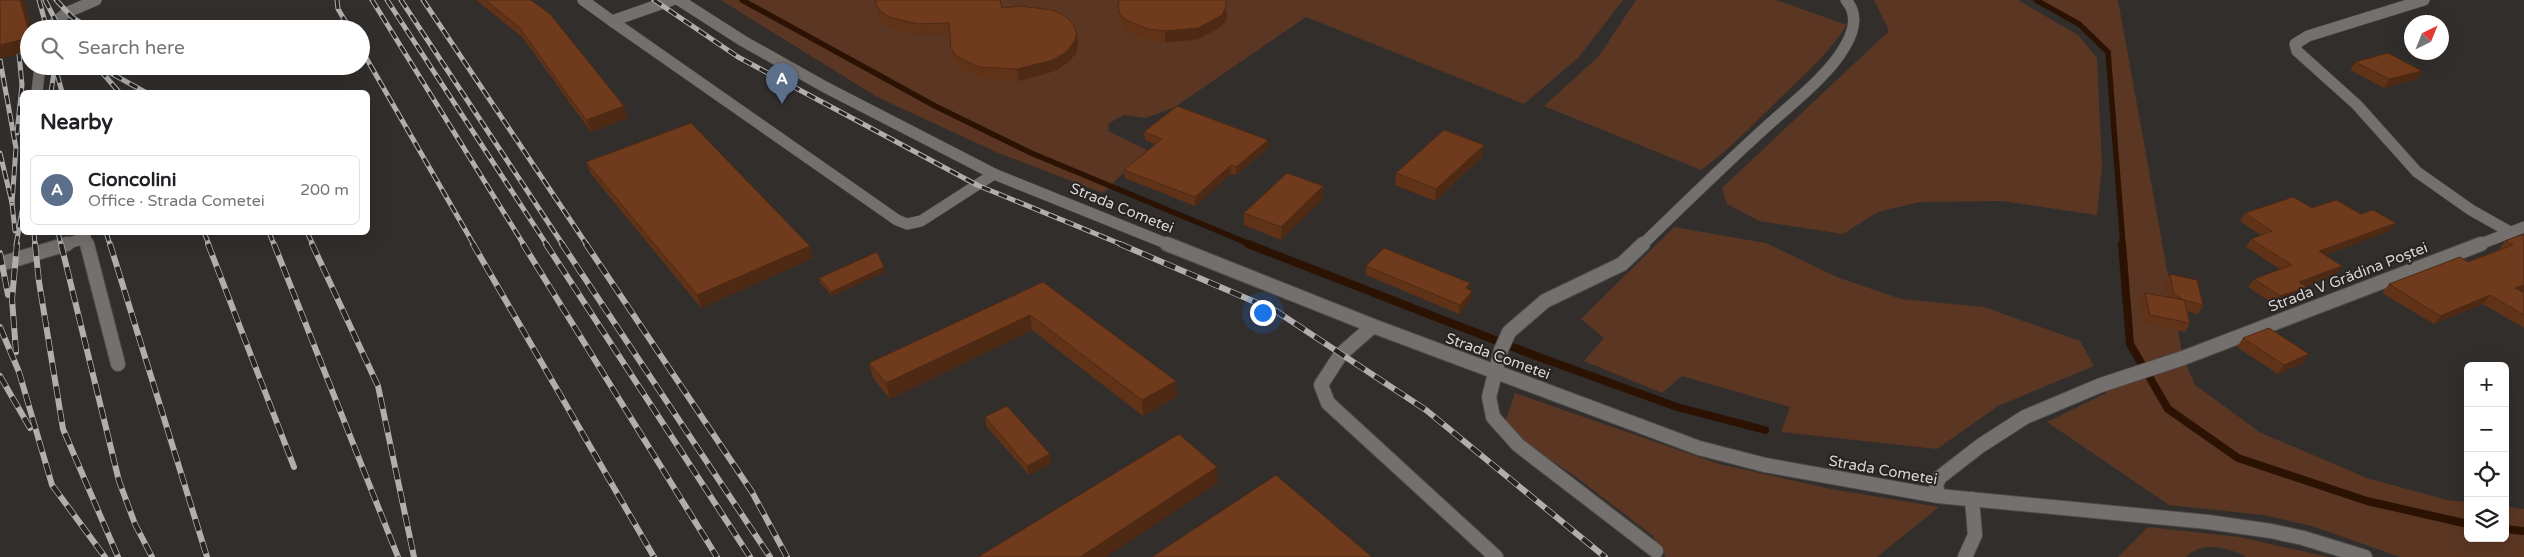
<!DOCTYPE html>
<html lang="en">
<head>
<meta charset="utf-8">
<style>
  :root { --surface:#fff; --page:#f2f2f2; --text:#202124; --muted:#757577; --line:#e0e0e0; --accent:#111827 }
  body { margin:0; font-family:"Varela Round",sans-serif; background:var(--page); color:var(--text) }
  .controls { position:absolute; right:15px; bottom:15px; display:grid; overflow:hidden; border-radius:8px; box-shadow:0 5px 20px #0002 }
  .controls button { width:45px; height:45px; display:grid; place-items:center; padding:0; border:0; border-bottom:1px solid var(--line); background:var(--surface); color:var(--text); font:25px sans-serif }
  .compass { position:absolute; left:2404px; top:15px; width:45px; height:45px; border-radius:50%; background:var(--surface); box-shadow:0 5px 20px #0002; rotate:43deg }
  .you { position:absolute; left:1262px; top:312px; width:18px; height:18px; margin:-12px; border:4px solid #fff; border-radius:50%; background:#1a73e8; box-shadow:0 0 0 8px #1a73e833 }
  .badge { display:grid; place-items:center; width:32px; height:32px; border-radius:50%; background:var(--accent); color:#fff; font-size:16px; font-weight:700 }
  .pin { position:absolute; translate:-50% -41px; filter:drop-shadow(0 1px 2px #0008) }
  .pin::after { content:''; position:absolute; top:26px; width:18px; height:15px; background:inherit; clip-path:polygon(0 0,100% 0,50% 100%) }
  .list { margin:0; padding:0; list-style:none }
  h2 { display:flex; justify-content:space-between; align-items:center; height:65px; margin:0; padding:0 20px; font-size:21px }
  h2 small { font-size:16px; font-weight:400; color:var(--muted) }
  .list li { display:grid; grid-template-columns:32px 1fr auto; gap:15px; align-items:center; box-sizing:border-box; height:70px; margin:0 10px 10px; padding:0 10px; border:1px solid var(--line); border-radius:8px }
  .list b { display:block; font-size:19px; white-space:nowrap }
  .list p { margin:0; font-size:16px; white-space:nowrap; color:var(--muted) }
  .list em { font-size:16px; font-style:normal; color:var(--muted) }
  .icon { flex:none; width:28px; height:28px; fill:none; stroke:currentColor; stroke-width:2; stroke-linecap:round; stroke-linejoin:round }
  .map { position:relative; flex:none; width:2524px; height:557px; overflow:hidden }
  .search { position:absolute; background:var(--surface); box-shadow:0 5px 20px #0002; left:20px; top:20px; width:350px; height:55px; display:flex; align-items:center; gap:12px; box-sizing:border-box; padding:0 18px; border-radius:28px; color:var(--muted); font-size:19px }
  .panel { position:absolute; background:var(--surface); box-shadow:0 5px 20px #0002; left:20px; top:90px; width:350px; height:145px; border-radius:8px }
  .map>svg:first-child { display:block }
  .green { fill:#5b3723 }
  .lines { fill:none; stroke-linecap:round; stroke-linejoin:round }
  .stream-far1 { stroke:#2c1203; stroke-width:5.5 }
  .stream { stroke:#2c1203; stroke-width:8 }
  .service-far1-casing { stroke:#4e4c4b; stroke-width:12 }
  .service-casing { stroke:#4e4c4b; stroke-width:16 }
  .minor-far1-casing { stroke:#4e4c4b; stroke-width:12 }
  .minor-casing { stroke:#4e4c4b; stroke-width:16 }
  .tertiary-far1-casing { stroke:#4e4c4b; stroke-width:12 }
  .tertiary-casing { stroke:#4e4c4b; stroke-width:16 }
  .service-far1 { stroke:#73706e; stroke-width:11 }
  .service { stroke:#73706e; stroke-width:14 }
  .minor-far1 { stroke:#73706e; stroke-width:11 }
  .minor { stroke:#73706e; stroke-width:14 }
  .tertiary-far1 { stroke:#73706e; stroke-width:11 }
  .tertiary { stroke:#73706e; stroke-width:14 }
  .rail-far1-casing { stroke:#b1afae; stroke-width:5 }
  .rail-casing { stroke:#b1afae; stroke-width:6 }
  .rail-far1 { stroke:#272423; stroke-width:3; stroke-dasharray:9; stroke-linecap:butt }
  .rail { stroke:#272423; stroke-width:4.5; stroke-dasharray:12; stroke-linecap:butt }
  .wall { fill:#603318 }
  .shaded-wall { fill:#4e2914 }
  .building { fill:#703b1c; stroke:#4e2914 }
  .labels { text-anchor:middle; stroke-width:4; stroke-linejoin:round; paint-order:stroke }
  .street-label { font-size:15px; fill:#d8d6d5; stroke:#272423 }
</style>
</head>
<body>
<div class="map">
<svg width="2524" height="557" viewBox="0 0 2524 557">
  <rect width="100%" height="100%" fill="#312e2c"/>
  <!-- green -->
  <g class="green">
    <polygon points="721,0 1623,0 1579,57 1524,104 1306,17 1175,107 1146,118 1124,115 1109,123 1108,131 1147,150 1103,193 996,152 877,97"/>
    <path d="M1636 0H1776L1847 25C1829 53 1804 75 1780 98 1755 123 1730 149 1701 170L1544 106 1599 56Z"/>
    <polygon points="1874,0 2018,0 2078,35 2097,58 2102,167 2097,215 2002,201 1920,202 1878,212 1843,234 1759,221 1727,204 1722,188 1889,31"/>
    <polygon points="2036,0 2118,0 2183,358 2195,385 2261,433 2367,478 2447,500 2468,502 2468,538 2505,538 2505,506 2524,509 2524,557 2400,557 2312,526 2263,515 2169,505 2047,422 2106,393 2101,385 2143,371 2130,344 2108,52 2079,24"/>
    <polygon points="1674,227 1766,243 1837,277 1901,299 1984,307 2080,341 2094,366 1998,406 1937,449 1781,432 1790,407 1682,376 1662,393 1584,361 1604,338 1581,319"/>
    <polygon points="1515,393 1719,464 1831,489 1939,507 1877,557 1666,557 1653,536 1575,476 1523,442 1506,420"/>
    <path d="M2148 527 2239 537 2329 557H2246C2227 547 2202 541 2186 557H2118Z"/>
  </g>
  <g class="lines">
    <!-- stream-far1 -->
    <g class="stream-far1">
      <polyline points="742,0 935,106 1031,153 1252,245"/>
      <polyline points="2036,0 2079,24 2108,52 2123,245"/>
    </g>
    <!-- stream -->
    <g class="stream">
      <polyline points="1248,244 1536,356 1677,407 1765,430"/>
      <polyline points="2122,244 2130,344 2168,409 2238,458 2367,501 2468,524"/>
      <polyline points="2505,529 2524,531"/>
    </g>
    <!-- service-far1 casing -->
    <g class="service-far1-casing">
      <g id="service-far1">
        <polyline points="583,0 612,21 672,0"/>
        <polyline points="612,21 897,220 907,224 921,221 994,174"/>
        <polyline points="47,29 66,13 96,0"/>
        <polyline points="37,92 40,66"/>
        <polyline points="84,232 87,245"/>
        <polyline points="63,245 85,238"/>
        <path d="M1642 245C1683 205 1724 165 1766 127 1790 105 1828 76 1844 48 1854 32 1859 15 1846 0"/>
      </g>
    </g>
    <!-- service casing -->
    <g class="service-casing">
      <g id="service">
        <polyline points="87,244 118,364"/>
        <polyline points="1643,244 1622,264 1545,301 1509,332 1501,350 1489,397 1493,417 1518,445 1656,551"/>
        <polyline points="0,264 67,244"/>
        <polyline points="1373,326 1341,354 1321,385 1328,403 1496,557"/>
        <polyline points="1965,557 1975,535 1972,499"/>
      </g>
    </g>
    <!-- minor-far1 casing -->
    <g class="minor-far1-casing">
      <g id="minor-far1">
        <polyline points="2424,0 2308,36 2295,44 2297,51 2357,105 2417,172 2471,210 2510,232"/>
        <polyline points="2478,245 2524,227"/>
      </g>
    </g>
    <!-- minor casing -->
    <g class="minor-casing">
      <polyline id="minor" points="1938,496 1936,484 1940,477 1980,446 2025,417 2101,385 2183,358 2481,244"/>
    </g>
    <!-- tertiary-far1 casing -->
    <g class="tertiary-far1-casing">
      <polyline id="tertiary-far1" points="679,0 743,41 825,87 994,174 1170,245"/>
    </g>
    <!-- tertiary casing -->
    <g class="tertiary-casing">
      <polyline id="tertiary" points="1167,244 1373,326 1699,448 1765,465 1938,496 2208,522 2271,531 2303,538 2365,557"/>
    </g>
    <!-- service-far1 -->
    <use href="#service-far1" class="service-far1"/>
    <!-- service -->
    <use href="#service" class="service"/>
    <!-- minor-far1 -->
    <use href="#minor-far1" class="minor-far1"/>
    <!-- minor -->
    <use href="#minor" class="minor"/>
    <!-- tertiary-far1 -->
    <use href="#tertiary-far1" class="tertiary-far1"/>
    <!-- tertiary -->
    <use href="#tertiary" class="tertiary"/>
    <!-- rail-far1 casing -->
    <g class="rail-far1-casing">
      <g id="rail-far1">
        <polyline points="39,0 47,29"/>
        <polyline points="45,0 60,29"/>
        <polyline points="56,0 72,17 91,29"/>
        <polyline points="337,0 338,9 350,29"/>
        <polyline points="372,0 524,245"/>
        <polyline points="387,0 547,245"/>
        <polyline points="401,0 563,245"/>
        <polyline points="423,0 587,245"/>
        <polyline points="654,0 738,57 977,185 1123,245"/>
        <polyline points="361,49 474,245"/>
        <polyline points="0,60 16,148 12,203"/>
        <polyline points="98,66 145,92"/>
        <polyline points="100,70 119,92"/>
        <polyline points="57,74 62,92"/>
        <polyline points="51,92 55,66"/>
        <polyline points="17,133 22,85 19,54"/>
        <polyline points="0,153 12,203 15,231"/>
        <polyline points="34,232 35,245"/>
        <polyline points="58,232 61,245"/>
        <polyline points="106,232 110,245"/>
        <polyline points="204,232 209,245"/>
        <polyline points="269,232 274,245"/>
        <polyline points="307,232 313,245"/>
        <polyline points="16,245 22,211"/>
      </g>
    </g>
    <!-- rail casing -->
    <g class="rail-casing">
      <g id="rail">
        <polyline points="35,244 39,282 63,429 118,557"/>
        <polyline points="61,244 119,481 135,524 152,557"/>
        <polyline points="110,244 207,557"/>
        <polyline points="208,244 294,467"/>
        <polyline points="274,244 398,557"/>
        <polyline points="312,244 378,386 414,557"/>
        <polyline points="473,244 654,557"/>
        <polyline points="523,244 717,557"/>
        <polyline points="546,244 750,557"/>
        <polyline points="562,244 770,557"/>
        <polyline points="586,244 752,492 787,557"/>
        <polyline points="1120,244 1276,311 1426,410 1605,557"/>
        <polyline points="0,253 8,295"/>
        <polyline points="0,327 19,372 52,485 105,557"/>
        <polyline points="16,352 12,299 17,244"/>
        <polyline points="0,376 30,428"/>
      </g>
    </g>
    <!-- rail-far1 -->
    <use href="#rail-far1" class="rail-far1"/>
    <!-- rail -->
    <use href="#rail" class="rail"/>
  </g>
  <!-- wall -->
  <g class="wall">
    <polygon points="476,0 531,0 628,118 591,132 523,38"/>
    <polygon points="876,4 1002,8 1078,44 1076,54 1067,63 1055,71 1019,81 981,78 958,67 953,59 951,48 950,34 920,35 891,28 883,22 878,15"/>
    <polygon points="1118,7 1227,18 1222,26 1199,39 1165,43 1149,41 1127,32 1121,25 1119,18"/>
    <polygon points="2355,62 2422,71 2417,79 2384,88 2350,70"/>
    <polygon points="1144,132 1268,140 1268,148 1236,175 1231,174 1195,206 1125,178 1124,170 1155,144 1145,140"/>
    <polygon points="1482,157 1435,201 1395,185 1396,173"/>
    <polygon points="586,162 813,258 701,308 591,174"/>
    <polygon points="1323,199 1281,240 1244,225 1244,213"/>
    <polygon points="2312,208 2390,231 2325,255 2337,274 2306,286 2307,287 2301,295 2275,305 2248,287 2254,279 2280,269 2246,247 2251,239 2261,235 2240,221 2245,213"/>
    <polygon points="2524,234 2524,291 2522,292 2524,293 2524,328 2483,304 2434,324 2382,293 2389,284 2468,262 2500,250 2499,250 2505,241"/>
    <polygon points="1366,266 1469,289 1471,299 1459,314 1366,275"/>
    <polygon points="885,272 832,296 820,283 819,278"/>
    <polygon points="2170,274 2203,305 2198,314 2187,311 2190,323 2185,332 2145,324 2140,301 2145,293 2168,297 2165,283"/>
    <polygon points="1043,282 1176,381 1177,397 1143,416 1032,330 890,399 873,378 869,363"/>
    <polygon points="2243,338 2303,363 2278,374 2237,347"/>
    <polygon points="985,417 1051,463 1029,475 986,426"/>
  </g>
  <!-- shaded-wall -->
  <g class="shaded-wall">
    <polygon points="20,0 24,0 32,29 29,29 29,32"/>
    <polygon points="1226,7 1227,18 1222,26 1199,39 1165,43 1165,31"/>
    <polygon points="1077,33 1078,44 1076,54 1067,63 1055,71 1019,81 1017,69"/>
    <polygon points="29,38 29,51 0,59 0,45"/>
    <polygon points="2422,71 2417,79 2384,88 2389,79"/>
    <polygon points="624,106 628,118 591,132 586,120"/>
    <polygon points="1268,140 1268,148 1236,175 1236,167"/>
    <polygon points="1484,145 1482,157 1435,201 1436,189"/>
    <polygon points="1231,165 1231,174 1195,206 1195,197"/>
    <polygon points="1323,186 1323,199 1281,240 1281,227"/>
    <polygon points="2396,223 2390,231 2313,260 2319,251"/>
    <polygon points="810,246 813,258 701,308 697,295"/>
    <polygon points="2342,266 2337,274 2294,290 2299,282"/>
    <polygon points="884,267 885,272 832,296 831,292"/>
    <polygon points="1470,283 1469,292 1466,288"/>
    <polygon points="2524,285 2524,291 2508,297 2515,288"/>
    <polygon points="2307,287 2301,295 2275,305 2280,296"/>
    <polygon points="1472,291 1471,299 1459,314 1460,305"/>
    <polygon points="2490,295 2483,304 2434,324 2440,316"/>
    <polygon points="1030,315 1032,330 890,399 886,383"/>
    <polygon points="2309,354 2303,363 2278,374 2284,365"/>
    <polygon points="1176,381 1177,397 1143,416 1142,400"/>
    <polygon points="1050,454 1051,463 1029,475 1027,466"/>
    <polygon points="1217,467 1218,483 1106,557 1080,557"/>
  </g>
  <!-- building -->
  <g class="building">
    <polygon points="0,0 20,0 29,32 29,38 0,45"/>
    <polygon points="485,0 531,0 550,14 624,106 586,120 519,27"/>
    <polygon points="876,0 1000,0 1002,8 1020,6 1052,10 1065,16 1073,24 1077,33 1074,42 1066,52 1053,60 1017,69 979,67 956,56 951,48 949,23 918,24 889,17 880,11 876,4"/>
    <polygon points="1119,0 1226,0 1226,7 1222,15 1198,28 1165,31 1148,29 1126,20 1120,14 1118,7"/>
    <polygon points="2388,53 2422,71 2389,79 2355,62"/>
    <polygon points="1177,106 1268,140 1236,167 1231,165 1195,197 1124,170 1162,139 1144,132"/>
    <polygon points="691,123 810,246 697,295 586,162"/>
    <polygon points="1444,130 1484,145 1436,189 1396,173"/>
    <polygon points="1287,173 1323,186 1281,227 1244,213"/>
    <polygon points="2293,197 2312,208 2336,200 2361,214 2373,210 2396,223 2319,251 2342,266 2299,282 2307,287 2280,296 2254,279 2292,265 2251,239 2272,231 2245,213"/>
    <polygon points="2524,234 2524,285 2515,288 2524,293 2524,315 2490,295 2440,316 2389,284 2460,257 2468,262 2513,245 2505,241"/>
    <polygon points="1384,248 1470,283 1466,288 1472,291 1460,305 1366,266"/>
    <polygon points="877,252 884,267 831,292 819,278"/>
    <polygon points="2170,274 2197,280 2203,305 2184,300 2190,323 2150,315 2145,293 2184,300 2174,294"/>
    <polygon points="1043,282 1176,381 1142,400 1030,315 886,383 869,363"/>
    <polygon points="2269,328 2309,354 2284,365 2243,338"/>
    <polygon points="1007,406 1050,454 1027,466 985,417"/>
    <polygon points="1179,434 1217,467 1080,557 978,557"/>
    <polygon points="1276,475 1372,557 1152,557"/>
  </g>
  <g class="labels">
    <!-- street labels -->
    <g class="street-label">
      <text transform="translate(1122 208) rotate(22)" y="5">Strada Cometei</text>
      <text transform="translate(2348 277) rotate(-21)" y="5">Strada V Grădina Poștei</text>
      <text transform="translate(1498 356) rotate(20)" y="5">Strada Cometei</text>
      <text transform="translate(1883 470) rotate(10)" y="5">Strada Cometei</text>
    </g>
  </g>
</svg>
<div class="controls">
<button>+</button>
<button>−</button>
<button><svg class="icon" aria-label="locate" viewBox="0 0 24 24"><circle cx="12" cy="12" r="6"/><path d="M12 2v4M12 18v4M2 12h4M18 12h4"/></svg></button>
<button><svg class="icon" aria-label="layers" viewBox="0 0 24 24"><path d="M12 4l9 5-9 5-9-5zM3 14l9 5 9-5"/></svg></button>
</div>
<svg class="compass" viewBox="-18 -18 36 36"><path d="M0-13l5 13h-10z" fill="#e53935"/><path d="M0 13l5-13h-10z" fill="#757577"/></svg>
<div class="you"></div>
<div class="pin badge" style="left:782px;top:104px;background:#5c6f8a">A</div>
<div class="search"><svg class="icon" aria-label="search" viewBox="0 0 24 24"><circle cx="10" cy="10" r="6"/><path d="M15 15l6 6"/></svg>Search here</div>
<section class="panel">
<h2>Nearby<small></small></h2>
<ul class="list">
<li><span class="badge" style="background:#5c6f8a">A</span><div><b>Cioncolini</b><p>Office · Strada Cometei</p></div><em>200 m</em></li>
</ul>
</section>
</div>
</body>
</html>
